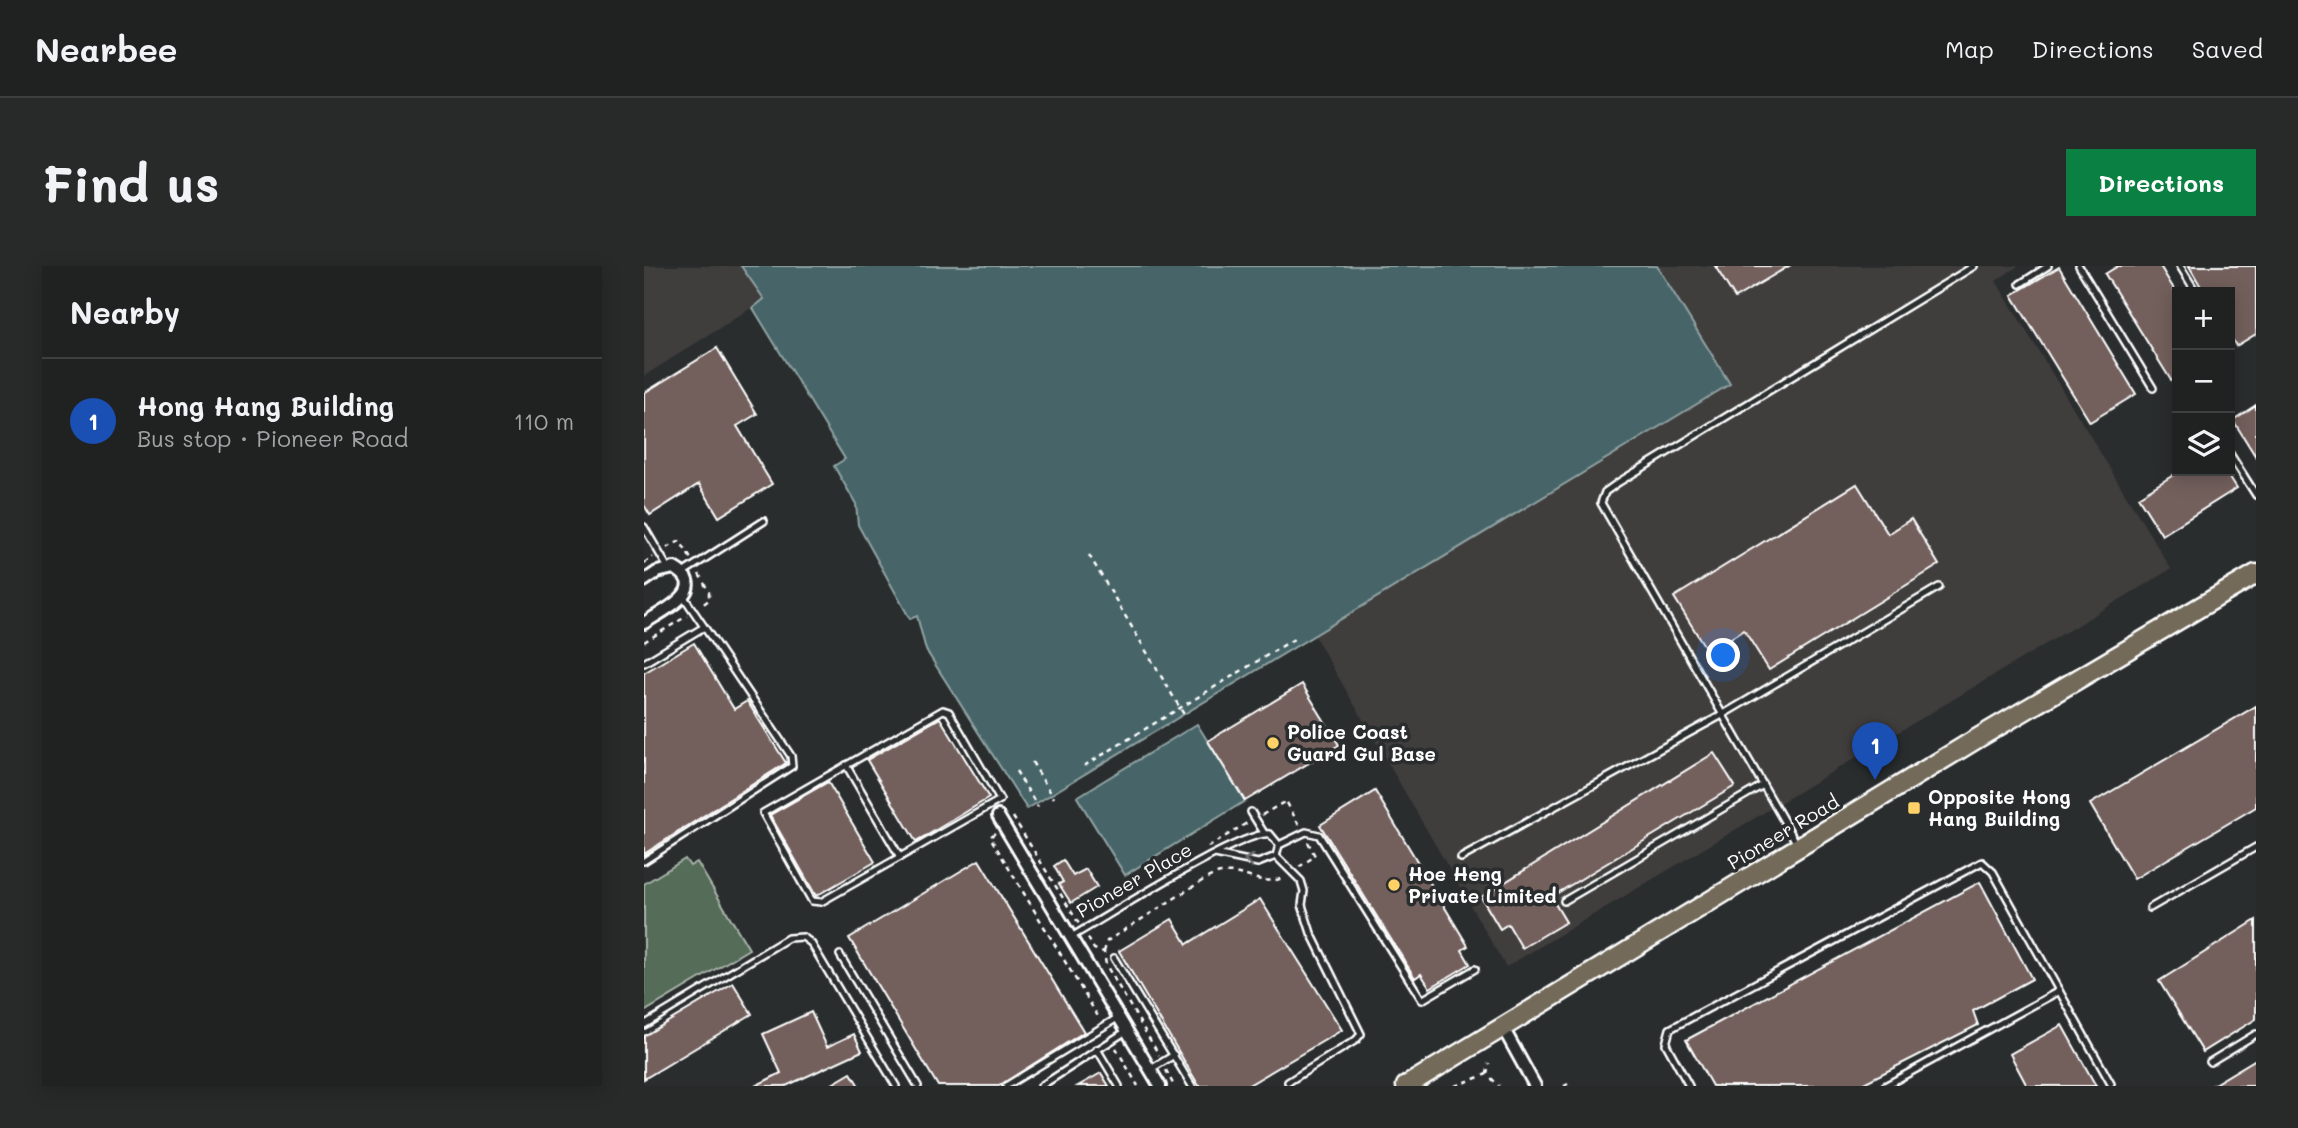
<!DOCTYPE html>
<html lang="en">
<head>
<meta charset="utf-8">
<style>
  :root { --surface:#202222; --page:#282a2a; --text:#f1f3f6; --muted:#a2a4a5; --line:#3d3f40; --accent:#0b8043 }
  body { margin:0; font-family:Mali,sans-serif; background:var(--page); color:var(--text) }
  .controls { position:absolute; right:21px; top:21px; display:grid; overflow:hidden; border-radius:0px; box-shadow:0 4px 18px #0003 }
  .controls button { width:63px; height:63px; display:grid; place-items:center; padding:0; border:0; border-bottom:2px solid var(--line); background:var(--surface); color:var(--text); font:35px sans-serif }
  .you { position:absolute; left:1080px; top:390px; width:24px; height:24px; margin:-18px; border:5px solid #fff; border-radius:50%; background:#1a73e8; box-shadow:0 0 0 10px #1a73e833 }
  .badge { display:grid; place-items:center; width:46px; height:46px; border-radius:50%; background:var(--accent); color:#fff; font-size:23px; font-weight:700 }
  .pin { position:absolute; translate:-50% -58px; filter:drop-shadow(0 2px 4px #0008) }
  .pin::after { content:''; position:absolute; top:37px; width:24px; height:21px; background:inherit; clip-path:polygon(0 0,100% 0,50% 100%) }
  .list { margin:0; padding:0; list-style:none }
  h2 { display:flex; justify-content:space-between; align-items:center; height:91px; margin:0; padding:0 28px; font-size:30px }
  h2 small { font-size:23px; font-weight:400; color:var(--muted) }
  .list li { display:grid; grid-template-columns:46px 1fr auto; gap:21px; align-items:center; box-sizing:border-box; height:126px; padding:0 28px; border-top:2px solid var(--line) }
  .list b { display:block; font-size:26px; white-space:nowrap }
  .list p { margin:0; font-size:23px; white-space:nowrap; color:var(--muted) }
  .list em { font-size:23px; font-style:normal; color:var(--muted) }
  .icon { flex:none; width:38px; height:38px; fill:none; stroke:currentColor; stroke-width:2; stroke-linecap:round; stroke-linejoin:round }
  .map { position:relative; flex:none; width:1612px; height:820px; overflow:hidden; border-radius:0px }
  header { display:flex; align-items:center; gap:42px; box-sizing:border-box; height:98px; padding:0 35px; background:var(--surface); border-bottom:2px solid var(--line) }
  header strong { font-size:33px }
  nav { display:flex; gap:38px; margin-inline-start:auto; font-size:24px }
  .intro { display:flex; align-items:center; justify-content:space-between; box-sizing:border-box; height:168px; padding:0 42px }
  h1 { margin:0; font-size:49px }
  .button { padding:18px 32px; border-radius:0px; background:var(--accent); color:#fff; font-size:24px; font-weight:700 }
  main { display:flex; gap:42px; padding:0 42px }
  aside { flex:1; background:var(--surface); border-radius:0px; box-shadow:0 4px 18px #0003 }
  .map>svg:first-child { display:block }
  .built { fill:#403c3c }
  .green { fill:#556c58; stroke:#aab6ac; stroke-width:2 }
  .water { fill:#476568; stroke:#91a3a4; stroke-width:2 }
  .building { fill:#73605d; stroke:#fff; stroke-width:2 }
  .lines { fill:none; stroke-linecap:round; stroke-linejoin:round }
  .service-casing { stroke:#fff; stroke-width:10 }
  .minor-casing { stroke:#fff; stroke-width:16 }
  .primary-casing { stroke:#fff; stroke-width:23 }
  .path { stroke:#fff; stroke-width:2.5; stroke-dasharray:5 5; stroke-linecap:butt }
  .service { stroke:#2a2d2e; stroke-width:5 }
  .minor { stroke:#2a2d2e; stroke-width:10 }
  .primary { stroke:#736b5a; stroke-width:18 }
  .oneway { stroke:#6a6c6d }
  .poi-dot { fill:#ffd166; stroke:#2a2d2e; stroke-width:2.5 }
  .labels { text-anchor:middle; stroke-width:7; stroke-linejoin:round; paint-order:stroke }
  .poi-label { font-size:19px; font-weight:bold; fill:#fff; stroke:#2a2d2e; text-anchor:start }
  .street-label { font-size:19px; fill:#fff; stroke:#2a2d2e }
</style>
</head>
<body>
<header>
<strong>Nearbee</strong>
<nav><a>Map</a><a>Directions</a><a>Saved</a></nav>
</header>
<div class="intro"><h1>Find us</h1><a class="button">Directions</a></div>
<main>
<aside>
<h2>Nearby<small></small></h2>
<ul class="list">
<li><span class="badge" style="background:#1a4fb4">1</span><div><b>Hong Hang Building</b><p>Bus stop · Pioneer Road</p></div><em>110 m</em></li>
</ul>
</aside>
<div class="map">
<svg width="1612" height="820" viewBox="0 0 1612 820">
  <rect width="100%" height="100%" fill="#2a2d2e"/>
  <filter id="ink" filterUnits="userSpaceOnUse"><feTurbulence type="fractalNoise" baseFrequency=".0143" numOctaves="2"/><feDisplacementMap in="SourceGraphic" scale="14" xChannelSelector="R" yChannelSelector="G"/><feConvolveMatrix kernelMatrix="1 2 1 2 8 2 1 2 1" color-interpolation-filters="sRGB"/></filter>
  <g filter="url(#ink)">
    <!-- built -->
    <g class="built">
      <polygon points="0,0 97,0 120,34 0,110"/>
      <polygon points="1013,0 1374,0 1352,15 1527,303 862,701 670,369 1085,118"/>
    </g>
    <!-- green -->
    <polygon class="green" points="41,593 46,600 53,596 105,683 0,746 0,618"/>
    <!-- water -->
    <g class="water">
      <polygon points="97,0 1013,0 1086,118 383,543 282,384 273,350 266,353 214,259 212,238 190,200 201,193 109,42 120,33"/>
      <polygon points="553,458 601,535 481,609 433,531"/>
    </g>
    <!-- building -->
    <g class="building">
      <polygon points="1071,0 1145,0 1091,32"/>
      <polygon points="1474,0 1516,0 1533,28 1533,124 1461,8"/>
      <polygon points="1545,0 1612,0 1612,68 1592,80 1586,69 1586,26 1560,26"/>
      <polygon points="1415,1 1492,128 1446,156 1368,29"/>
      <polygon points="73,82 113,148 93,160 128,218 75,251 55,218 6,249 0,239 0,127"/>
      <polygon points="1612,139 1612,191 1589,154"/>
      <polygon points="1536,205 1582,205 1593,222 1518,269 1494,231"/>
      <polygon points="1213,218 1244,268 1267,253 1295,299 1125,404 1100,364 1064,386 1030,331"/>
      <polygon points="50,377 90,443 103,435 142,497 0,588 0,407"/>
      <polygon points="658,418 695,479 601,535 564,475"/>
      <polygon points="1612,440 1612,541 1490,613 1446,538"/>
      <polygon points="296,452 345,532 272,576 223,494"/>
      <polygon points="1070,487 1091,520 907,631 922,656 878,682 864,658 856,663 837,631"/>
      <polygon points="184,516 231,596 172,630 126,549"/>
      <polygon points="731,525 824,680 818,684 826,698 786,722 777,708 771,712 676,559"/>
      <polygon points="335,594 440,766 355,820 294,820 205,672"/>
      <polygon points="419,594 429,610 442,603 453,621 427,637 415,618 419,616 410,600"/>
      <polygon points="1336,616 1388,713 1329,745 1334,759 1214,820 1068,820 1042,774"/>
      <polygon points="616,633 698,764 603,820 555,820 475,685 528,653 543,678"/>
      <polygon points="1612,654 1612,753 1559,786 1515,715"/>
      <polygon points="89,717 108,748 0,813 0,770"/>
      <polygon points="167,746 183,781 210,768 218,785 142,820 111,820 137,807 119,768"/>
      <polygon points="1418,759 1452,820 1383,820 1366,788"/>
      <polygon points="1612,793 1612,820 1567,820"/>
      <polygon points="207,807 215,820 185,820"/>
      <polygon points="457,807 465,820 434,820"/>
    </g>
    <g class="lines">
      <!-- service casing -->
      <g class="service-casing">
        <g id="service">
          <polyline points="1435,0 1509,122"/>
          <polyline points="1536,0 1552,26"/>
          <polyline points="1376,18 1404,0"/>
          <polyline points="1586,188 1612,229"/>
          <polyline points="0,261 24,302"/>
          <polyline points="37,308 120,255"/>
          <polyline points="0,397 60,361"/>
          <polygon points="299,444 305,446 356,534 177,636 168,635 119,547"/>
          <polyline points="202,499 256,591"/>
          <polyline points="607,546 620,567"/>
          <polyline points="1153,578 957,237 961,226 975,216 1330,0"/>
          <polyline points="635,579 662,566 675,569 778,734 831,703"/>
          <polyline points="632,590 657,615 660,625 658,639 667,667 717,768 712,774 644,816"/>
          <polyline points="817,592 1078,449 1295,321"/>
          <polyline points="0,595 148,500 147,490 40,331"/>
          <polyline points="920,635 1119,519"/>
          <polyline points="1506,642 1612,581"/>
          <path d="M427 671C459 653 599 563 626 568L635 579 632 590 614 597 571 588"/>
          <polyline points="196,689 274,820"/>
          <polyline points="470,692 548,820"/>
          <polyline points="0,759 144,672 159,671 167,677 252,820"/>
          <polyline points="453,783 475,820"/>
          <polyline points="1566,796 1612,768"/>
          <polyline points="507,803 530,789"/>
          <polyline points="362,820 475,751"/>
          <polyline points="397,820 484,764"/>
          <polyline points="1045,820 1022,778 1026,763 1338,596 1349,606 1467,818"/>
          <polyline points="1241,820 1415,725"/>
        </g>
      </g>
      <!-- minor casing -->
      <g class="minor-casing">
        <g id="minor">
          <path d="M0 315 13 306 30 302C68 323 17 346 0 357"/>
          <polyline points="354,550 516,820"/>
          <polyline points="858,760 891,820"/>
        </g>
      </g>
      <!-- primary casing -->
      <g class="primary-casing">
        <polyline id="primary" points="762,820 1334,472 1612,308"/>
      </g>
      <!-- path -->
      <g class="path">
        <polyline points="23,282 36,275 47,293"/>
        <polyline points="445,289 542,452"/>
        <polyline points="0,297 9,291"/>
        <polyline points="55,308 65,326 65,334 57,340"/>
        <polyline points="0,376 43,350"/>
        <polyline points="388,496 410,532"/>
        <polyline points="440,500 650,373"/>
        <polyline points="372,505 394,541"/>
        <polyline points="618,549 642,535 656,561"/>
        <polyline points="369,551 435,658"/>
        <polyline points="351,567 346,571 455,752"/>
        <polyline points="564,581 603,557"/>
        <polyline points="655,601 671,590 664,576"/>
        <polyline points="444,672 450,683 460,686 462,699 515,789"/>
        <path d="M460 686 463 675 561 613C566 611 573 607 578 607 601 604 617 622 641 611"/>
        <polyline points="472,782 494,820"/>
        <polyline points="522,804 530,820"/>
        <polyline points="843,808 845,797"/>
        <polyline points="811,820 843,808 855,820"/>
        <polyline points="920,820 924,818"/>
      </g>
      <!-- service -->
      <use href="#service" class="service"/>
      <!-- minor -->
      <use href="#minor" class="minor"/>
      <!-- primary -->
      <use href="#primary" class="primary"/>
    </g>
    <!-- one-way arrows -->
    <defs><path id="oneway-chevron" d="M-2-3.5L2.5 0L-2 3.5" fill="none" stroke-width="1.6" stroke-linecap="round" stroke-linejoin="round" transform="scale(1.75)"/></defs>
    <use class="oneway" href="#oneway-chevron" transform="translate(605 594) rotate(-172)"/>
  </g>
  <!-- markers -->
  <g class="poi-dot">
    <circle cx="629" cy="477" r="7"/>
    <rect x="1263" y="535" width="14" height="14" rx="3.5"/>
    <circle cx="750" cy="619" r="7"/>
  </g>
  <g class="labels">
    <!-- poi labels -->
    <g class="poi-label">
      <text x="643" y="473">Police Coast<tspan x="643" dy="22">Guard Gul Base</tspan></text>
      <text x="1284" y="538">Opposite Hong<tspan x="1284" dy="22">Hang Building</tspan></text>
      <text x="764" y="615">Hoe Heng<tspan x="764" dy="22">Private Limited</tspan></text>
    </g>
    <!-- street labels -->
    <g class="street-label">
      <text transform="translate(1139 566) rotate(-31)" y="7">Pioneer Road</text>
      <text transform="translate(490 614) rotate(-30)" y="7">Pioneer Place</text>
    </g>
  </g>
</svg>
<div class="controls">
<button>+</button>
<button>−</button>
<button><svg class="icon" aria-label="layers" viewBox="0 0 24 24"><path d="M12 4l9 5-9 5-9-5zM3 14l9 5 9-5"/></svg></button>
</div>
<div class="you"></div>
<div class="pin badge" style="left:1231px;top:514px;background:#1a4fb4">1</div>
</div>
</main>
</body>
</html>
